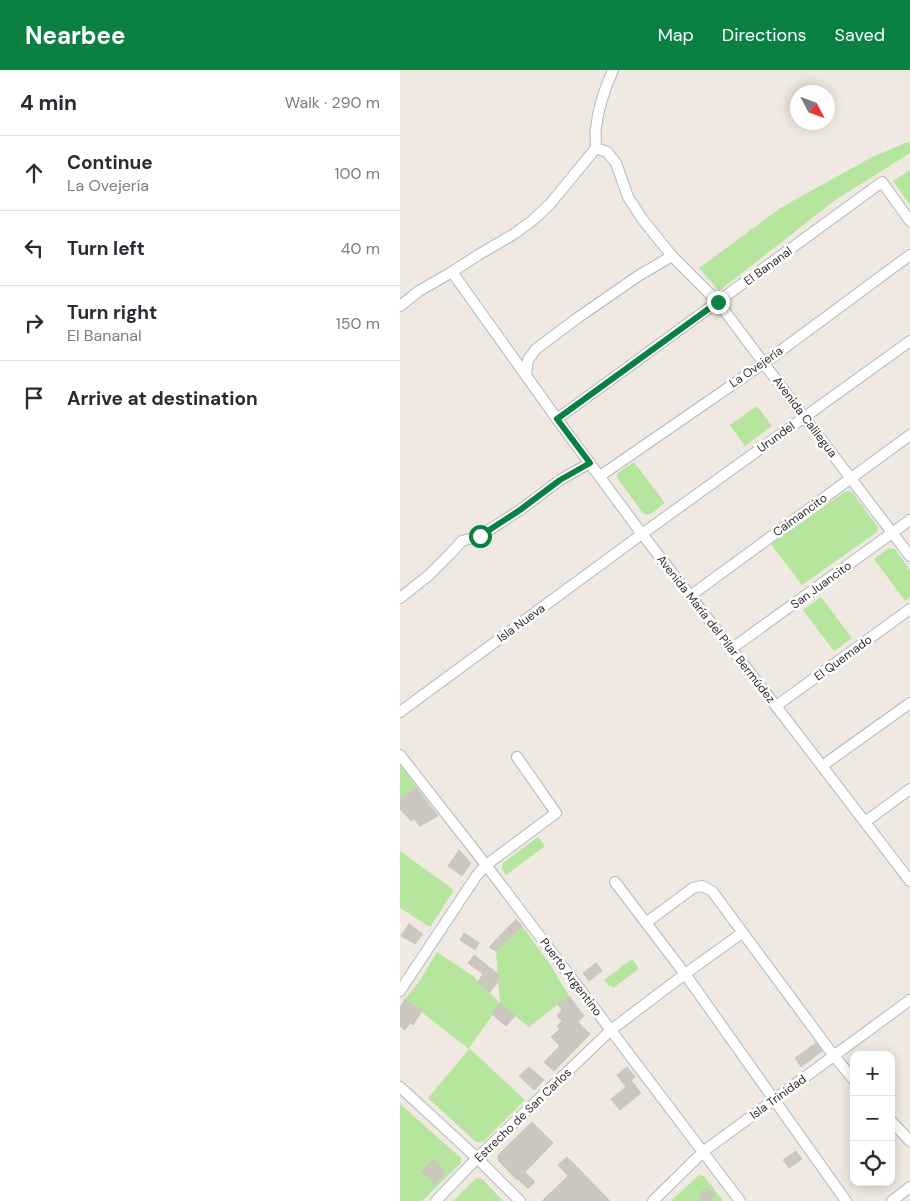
<!DOCTYPE html>
<html lang="en">
<head>
<meta charset="utf-8">
<style>
  :root { --surface:#fff; --page:#f2f2f3; --text:#2b2b33; --muted:#7c7c81; --line:#e1e1e2; --accent:#0b8043 }
  body { margin:0; font-family:"DM Sans",sans-serif; background:var(--page); color:var(--text) }
  .controls { position:absolute; right:15px; bottom:15px; display:grid; overflow:hidden; border-radius:10px; box-shadow:0 2px 12px #0003 }
  .controls button { width:45px; height:45px; display:grid; place-items:center; padding:0; border:0; border-bottom:1px solid var(--line); background:var(--surface); color:var(--text); font:25px sans-serif }
  .compass { position:absolute; left:390px; top:15px; width:45px; height:45px; border-radius:50%; background:var(--surface); box-shadow:0 2px 12px #0003; rotate:131deg }
  .stop { position:absolute; width:15px; height:15px; margin:-11px; border:4px solid #0b8043; border-radius:50%; background:#fff }
  .stop.end { background:#0b8043; border-color:#fff; box-shadow:0 1px 5px #0008 }
  .list { margin:0; padding:0; list-style:none }
  h2 { display:flex; justify-content:space-between; align-items:center; height:65px; margin:0; padding:0 20px; font-size:21px }
  h2 small { font-size:16px; font-weight:400; color:var(--muted) }
  .list li { display:grid; grid-template-columns:32px 1fr auto; gap:15px; align-items:center; box-sizing:border-box; height:75px; padding:0 20px; border-top:1px solid var(--line) }
  .list b { display:block; font-size:19px; white-space:nowrap }
  .list p { margin:0; font-size:16px; white-space:nowrap; color:var(--muted) }
  .list em { font-size:16px; font-style:normal; color:var(--muted) }
  .icon { flex:none; width:28px; height:28px; fill:none; stroke:currentColor; stroke-width:2; stroke-linecap:round; stroke-linejoin:round }
  .map { position:relative; flex:none; width:510px; height:1131px; overflow:hidden }
  header { display:flex; align-items:center; gap:30px; box-sizing:border-box; height:70px; padding:0 25px; background:var(--accent); color:#fff }
  header strong { font-size:24px }
  nav { display:flex; gap:28px; margin-inline-start:auto; font-size:18px }
  main { display:flex }
  aside { flex:1; background:var(--surface) }
  .map>svg:first-child { display:block }
  .green { fill:#b6e59e }
  .building { fill:#cbc7bf; stroke:#cbc5ba }
  .lines { fill:none; stroke-linecap:round; stroke-linejoin:round }
  .street-casing { stroke:#b4b7c1; stroke-width:12 }
  .street { stroke:#fff; stroke-width:10 }
  .route { stroke:#0b8043; stroke-width:6 }
  .labels { text-anchor:middle; stroke-width:5; stroke-linejoin:round; paint-order:stroke }
  .street-label { font-size:12px; fill:#2e2e2e; stroke:#fff }
</style>
</head>
<body>
<header>
<strong>Nearbee</strong>
<nav><a>Map</a><a>Directions</a><a>Saved</a></nav>
</header>
<main>
<aside>
<h2>4 min<small>Walk · 290 m</small></h2>
<ul class="list">
<li><svg class="icon" aria-label="ahead" viewBox="0 0 24 24"><path d="M12 20V5M6 11l6-6 6 6"/></svg><div><b>Continue</b><p>La Ovejería</p></div><em>100 m</em></li>
<li><svg class="icon" aria-label="left" viewBox="0 0 24 24"><path d="M17 20v-9H6M10 6l-5 5 5 5"/></svg><div><b>Turn left</b></div><em>40 m</em></li>
<li><svg class="icon" aria-label="right" viewBox="0 0 24 24"><path d="M7 20v-9h11M14 6l5 5-5 5"/></svg><div><b>Turn right</b><p>El Bananal</p></div><em>150 m</em></li>
<li><svg class="icon" aria-label="arrive" viewBox="0 0 24 24"><path d="M6 21V4h12l-3 4 3 4H6"/></svg><div><b>Arrive at destination</b></div></li>
</ul>
</aside>
<div class="map">
<svg width="510" height="1131" viewBox="0 0 510 1131">
  <rect width="100%" height="100%" fill="#efe9e1"/>
  <!-- green -->
  <g class="green">
    <polygon points="510,71 510,83 434,131 319,221 299,198 382,137 472,87"/>
    <polygon points="510,100 510,135 493,111"/>
    <polygon points="357,336 372,356 345,376 330,355"/>
    <polygon points="234,392 265,433 250,444 244,444 217,408 218,403"/>
    <polygon points="446,421 452,422 478,457 477,462 402,515 371,474"/>
    <polygon points="489,478 495,479 510,500 510,527 505,531 474,489"/>
    <polygon points="421,527 452,568 434,581 403,540"/>
    <polygon points="0,694 16,716 0,728"/>
    <polygon points="138,767 145,776 106,805 102,799 103,793"/>
    <polygon points="0,781 54,820 30,857 0,838"/>
    <polygon points="122,856 149,893 169,926 129,957 100,934 69,978 125,1030 83,1072 76,1072 28,1028 69,979 5,929 19,912 37,882 73,906 100,933 96,881"/>
    <polygon points="232,889 239,899 213,918 211,915 209,916 204,910"/>
    <polygon points="0,1034 61,1088 61,1093 22,1131 0,1131"/>
    <polygon points="299,1105 304,1106 323,1131 271,1131"/>
    <polygon points="76,1108 82,1109 103,1131 53,1131"/>
  </g>
  <!-- building -->
  <g class="building">
    <polygon points="16,717 38,746 20,756 14,749 11,751 0,739 0,728"/>
    <polygon points="59,780 71,793 62,806 48,796"/>
    <polygon points="116,849 122,856 96,881 89,877"/>
    <polygon points="9,854 23,864 15,874 1,866"/>
    <polygon points="64,863 79,873 75,880 60,870"/>
    <polygon points="74,885 98,904 98,912 89,923 78,912 83,904 68,893"/>
    <polygon points="196,893 202,901 189,911 183,903"/>
    <polygon points="169,926 184,946 178,952 190,964 154,1001 144,992 160,976 151,967 160,959 157,956 162,951 157,946 162,940 158,934"/>
    <polygon points="5,929 22,941 13,955 10,953 5,960 0,956 0,938"/>
    <polygon points="100,933 115,946 106,956 92,944"/>
    <polygon points="416,973 422,981 401,997 395,988"/>
    <polygon points="129,997 144,1010 134,1020 119,1006"/>
    <polygon points="227,997 235,1007 231,1010 241,1023 220,1040 211,1029 226,1017 217,1005"/>
    <polygon points="132,1052 153,1073 125,1102 135,1112 128,1119 118,1109 117,1110 98,1090 98,1085"/>
    <polygon points="396,1081 402,1089 389,1098 383,1090"/>
    <polygon points="167,1087 177,1097 210,1131 142,1131 168,1106 158,1095"/>
    <polygon points="33,1090 46,1103 35,1114 22,1102"/>
    <polygon points="307,1117 315,1126 309,1131 304,1131 298,1125"/>
  </g>
  <g class="lines">
    <!-- street casing -->
    <g class="street-casing">
      <g id="street">
        <path d="M213 0C205 18 198 38 196 58 195 64 196 71 196 78L207 82 216 93 228 127 243 150 272 186 318 232 404 347 510 486"/>
        <polyline points="196,78 150,134 133,150 114,164 78,185 52,202 157,349 242,464 376,636 510,811"/>
        <polyline points="0,236 19,221 52,202"/>
        <polyline points="126,305 128,290 136,279 176,249 238,206 272,186"/>
        <polyline points="157,349 482,112 510,151"/>
        <polyline points="200,406 364,293 510,185"/>
        <polyline points="290,526 510,365"/>
        <polyline points="0,528 28,506 50,484 62,471 80,466 120,440 160,410 190,393"/>
        <polyline points="331,579 510,450"/>
        <polyline points="376,636 510,539"/>
        <polyline points="0,642 242,464 510,271"/>
        <polyline points="0,685 86,795 340,1131"/>
        <polyline points="422,696 510,633"/>
        <polyline points="465,752 510,719"/>
        <polyline points="215,812 285,904 446,1131"/>
        <polyline points="247,852 293,818 302,816 312,821 434,986 454,1010"/>
        <polyline points="0,921 77,805 86,795 156,743 117,687"/>
        <polyline points="0,1017 77,1088 120,1131"/>
        <polyline points="491,1051 510,1071"/>
        <polyline points="36,1131 77,1088 211,960 285,904 342,863"/>
        <polyline points="253,1131 304,1081 510,930"/>
        <polyline points="492,1131 510,1117"/>
      </g>
    </g>
    <!-- street -->
    <use href="#street" class="street"/>
  </g>
  <g class="lines">
    <!-- route -->
    <polyline class="route" points="80,466 120,440 160,410 190,393 157,349 318,232"/>
  </g>
  <g class="labels">
    <!-- street labels -->
    <g class="street-label">
      <text transform="translate(368 196) rotate(-36)" y="4">El Bananal</text>
      <text transform="translate(356 297) rotate(-35)" y="4">La Ovejería</text>
      <text transform="translate(405 347) rotate(53)" y="4">Avenida Calilegua</text>
      <text transform="translate(376 367) rotate(-36)" y="4">Urundel</text>
      <text transform="translate(400 445) rotate(-36)" y="4">Caimancito</text>
      <text transform="translate(421 515) rotate(-36)" y="4">San Juancito</text>
      <text transform="translate(121 553) rotate(-36)" y="4">Isla Nueva</text>
      <text transform="translate(316 559) rotate(52)" y="4">Avenida María del Pilar Bermúdez</text>
      <text transform="translate(443 588) rotate(-36)" y="4">El Quemado</text>
      <text transform="translate(171 907) rotate(53)" y="4">Puerto Argentino</text>
      <text transform="translate(378 1027) rotate(-36)" y="4">Isla Trinidad</text>
      <text transform="translate(123 1045) rotate(-44)" y="4">Estrecho de San Carlos</text>
    </g>
  </g>
</svg>
<div class="controls">
<button>+</button>
<button>−</button>
<button><svg class="icon" aria-label="locate" viewBox="0 0 24 24"><circle cx="12" cy="12" r="6"/><path d="M12 2v4M12 18v4M2 12h4M18 12h4"/></svg></button>
</div>
<svg class="compass" viewBox="-18 -18 36 36"><path d="M0-13l5 13h-10z" fill="#e53935"/><path d="M0 13l5-13h-10z" fill="#7c7c81"/></svg>
<div class="stop" style="left:80px;top:466px"></div>
<div class="stop end" style="left:318px;top:232px"></div>
</div>
</main>
</body>
</html>
